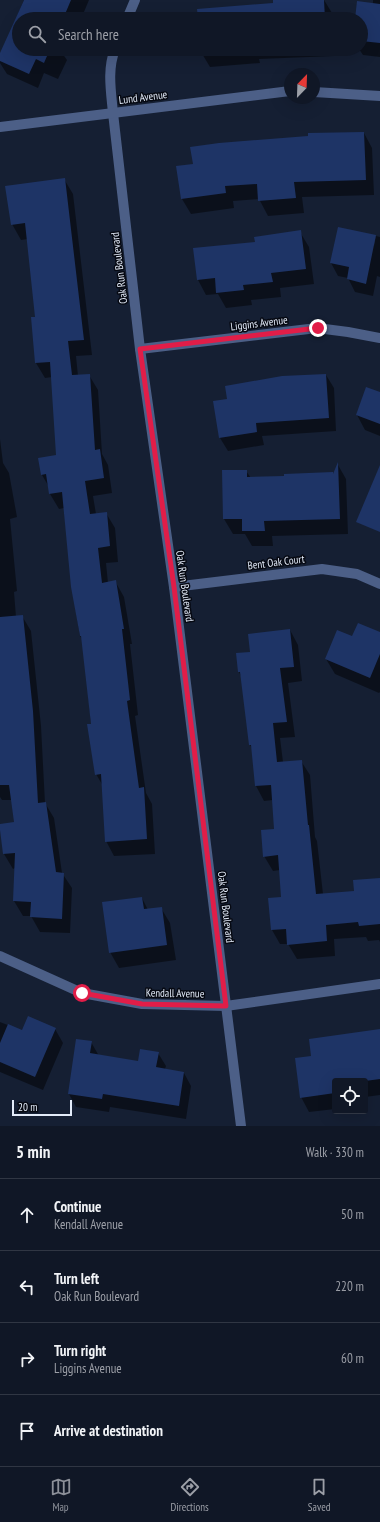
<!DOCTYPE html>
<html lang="en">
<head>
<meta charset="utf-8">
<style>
  :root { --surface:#101726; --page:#19202e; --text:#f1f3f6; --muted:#9c9fa7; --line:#303643; --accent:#8c9099 }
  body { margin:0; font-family:"PT Sans Narrow",sans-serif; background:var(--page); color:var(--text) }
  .controls { position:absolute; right:12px; bottom:12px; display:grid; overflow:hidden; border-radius:4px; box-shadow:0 4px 16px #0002 }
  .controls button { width:36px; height:36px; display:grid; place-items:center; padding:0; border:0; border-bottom:1px solid var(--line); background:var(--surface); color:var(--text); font:20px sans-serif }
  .compass { position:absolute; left:284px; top:68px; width:36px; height:36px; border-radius:50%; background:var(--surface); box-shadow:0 4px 16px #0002; rotate:23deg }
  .scale { position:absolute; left:12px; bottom:10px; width:60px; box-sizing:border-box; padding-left:4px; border:2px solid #e3ebf9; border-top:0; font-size:11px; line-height:14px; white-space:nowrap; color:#e3ebf9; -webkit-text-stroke:3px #060912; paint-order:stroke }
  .stop { position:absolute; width:12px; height:12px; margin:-9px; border:3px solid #e11d48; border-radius:50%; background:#fff }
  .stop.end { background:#e11d48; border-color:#fff; box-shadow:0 1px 4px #0008 }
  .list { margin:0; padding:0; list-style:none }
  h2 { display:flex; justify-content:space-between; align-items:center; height:52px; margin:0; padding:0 16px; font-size:17px }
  h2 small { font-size:13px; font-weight:400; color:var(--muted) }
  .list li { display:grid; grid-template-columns:26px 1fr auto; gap:12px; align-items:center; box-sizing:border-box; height:72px; padding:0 16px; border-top:1px solid var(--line) }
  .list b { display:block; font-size:15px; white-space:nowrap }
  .list p { margin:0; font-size:13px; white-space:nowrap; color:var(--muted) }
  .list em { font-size:13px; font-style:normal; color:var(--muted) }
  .icon { flex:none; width:22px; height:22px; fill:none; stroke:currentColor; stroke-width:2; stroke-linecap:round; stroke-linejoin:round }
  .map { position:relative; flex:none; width:380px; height:1126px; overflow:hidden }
  .search { position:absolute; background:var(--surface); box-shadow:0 4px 16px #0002; left:12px; right:12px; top:12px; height:44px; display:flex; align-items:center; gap:10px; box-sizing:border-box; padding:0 14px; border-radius:22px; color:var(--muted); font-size:15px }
  .sheet { height:340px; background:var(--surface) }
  nav { display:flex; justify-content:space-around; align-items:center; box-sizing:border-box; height:56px; border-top:1px solid var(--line); background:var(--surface); font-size:11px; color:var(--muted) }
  nav a { display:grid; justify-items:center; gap:2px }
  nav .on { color:var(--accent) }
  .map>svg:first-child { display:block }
  .shadow { fill:#0007 }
  .building { fill:#1e3466 }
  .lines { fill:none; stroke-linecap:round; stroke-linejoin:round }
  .minor { stroke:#4c5f87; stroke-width:10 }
  .route { stroke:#e11d48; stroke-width:5 }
  .labels { text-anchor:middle; stroke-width:3; stroke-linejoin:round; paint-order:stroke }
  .street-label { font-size:11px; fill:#e3ebf9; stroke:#060912 }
</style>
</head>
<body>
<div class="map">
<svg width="380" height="1126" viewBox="0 0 380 1126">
  <rect width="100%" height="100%" fill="#151f33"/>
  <!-- shadow -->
  <g class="shadow">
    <polygon points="24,0 89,0 81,19 19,19 19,49 64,49 62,53 67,60 58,79 44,73 38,88 7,74 0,63 0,56"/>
    <polygon points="274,0 324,0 332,13 332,19 199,19 275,4"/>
    <polygon points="373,0 380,0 380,57 363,55 359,49 361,49 361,19 356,19 373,4"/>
    <polygon points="201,49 333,49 334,56 259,59 260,63 210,67 201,52"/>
    <polygon points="364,133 372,148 374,195 302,197 304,213 268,216 259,199 233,201 234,208 191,214 182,199 194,165"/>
    <polygon points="64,179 73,194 92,355 76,356 78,376 89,375 98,390 102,454 108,465 112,493 93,496 96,514 106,513 115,528 118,562 106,563 108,583 115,581 124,597 132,644 130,644 138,715 135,716 146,793 152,804 155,854 114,856 106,841 103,786 96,774 83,640 80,636 72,587 64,508 59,509 50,494 49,487 42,475 40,459 57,456 52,377 45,378 36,363 36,318 28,239 21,240 12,224"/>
    <polygon points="300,232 309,247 314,284 280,288 281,297 251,300 252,305 226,308 218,294 206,295 198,280 256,242"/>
    <polygon points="367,234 374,246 376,236 380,237 380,277 377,276 373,296 355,292 348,278 338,276 331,263"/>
    <polygon points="326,375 334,388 336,431 262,436 264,445 228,451 220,438 214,402 228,400"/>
    <polygon points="380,393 380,436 365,430 357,415"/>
    <polygon points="0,439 3,463 9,473 17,517 10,519 17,591 14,592 16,617 22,616 31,631 41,726 45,803 54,818 62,873 72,888 70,933 40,932 31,916 23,916 14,901 15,868 13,869 4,854 16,823 12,800 2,800 0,797"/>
    <polygon points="338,465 346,479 348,534 272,536 273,546 252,546 245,534 233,534 224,519 223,471 246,471 251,478 334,475"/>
    <polygon points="290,630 298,645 302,681 288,683 295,737 280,738 283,762 301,761 310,775 315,837 317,841 323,894 356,892 380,879 380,942 379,940 368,941 366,937 334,939 335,956 297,959 288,944 280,944 272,930 282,898 280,870 273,871 264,856 275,830 273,800 264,801 256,786 252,748 250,745 242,678 239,672 251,653"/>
    <polygon points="380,633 380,692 379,693 335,674 326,659 353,638"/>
    <polygon points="142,898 148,910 161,908 170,923 176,960 119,968 110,952"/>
    <polygon points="0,1022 23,1031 55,1029 63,1043 43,1090 0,1072"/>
    <polygon points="380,1030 380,1095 365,1097 365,1081 335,1081 335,1109 309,1112 301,1097 313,1056"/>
    <polygon points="91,1042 99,1056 139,1062 158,1053 166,1066 165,1069 184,1073 191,1086 186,1119 110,1107 109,1112 76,1107 69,1094"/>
  </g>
  <!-- building -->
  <g class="building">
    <polygon points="24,0 71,0 63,19 19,19 19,49 50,49 44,63 36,59 29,74 0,61 0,53"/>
    <polygon points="273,0 324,0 325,19 198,19 197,9 273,3"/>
    <polygon points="357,1 380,4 380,43 361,41 361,19 355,19"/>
    <polygon points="200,49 242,49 200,52"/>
    <polygon points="364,132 366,180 294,182 296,198 258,201 257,184 225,186 226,193 181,199 176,166 193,164 190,147 219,143 308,136 308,133"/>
    <polygon points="65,178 84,340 68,341 72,375 90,374 95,450 100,449 104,478 85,481 90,514 107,512 110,546 98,548 102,583 116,580 124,629 122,629 130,700 127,701 139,788 144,787 147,839 105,842 101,774 95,775 87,724 91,724 81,636 80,636 71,587 62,492 49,494 46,474 41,475 38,458 56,455 50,362 35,363 31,317 35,317 25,223 11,225 5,186"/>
    <polygon points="338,227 376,235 366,284 347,279 349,267 330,263"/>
    <polygon points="301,230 306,269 271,273 273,282 243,285 244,290 216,293 215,278 197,280 193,248 255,242 254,237"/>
    <polygon points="326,374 329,418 256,423 257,432 219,438 213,401 227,399 225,386 282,376"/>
    <polygon points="366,387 380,392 380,424 356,415"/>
    <polygon points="338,462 340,519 264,521 265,531 242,531 242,519 223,519 222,470 247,470 247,477 284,476 284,474 333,472 333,474"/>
    <polygon points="380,465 380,532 356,522"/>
    <polygon points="23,615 33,711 38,803 46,802 56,872 64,873 62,919 30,917 31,902 13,901 15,853 3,854 0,830 0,824 14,822 9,785 0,785 0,617"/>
    <polygon points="358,623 380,632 380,654 370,678 325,659 337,630 352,636"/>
    <polygon points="290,629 294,667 280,668 287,722 273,723 277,762 302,760 308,825 309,825 316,894 354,891 353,880 380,878 380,924 359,926 358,922 326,925 327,941 287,945 286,929 271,930 268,898 281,897 278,855 263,857 261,830 274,829 271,785 255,786 251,745 249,745 240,672 238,672 236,653 250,652 248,634"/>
    <polygon points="142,897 144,909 162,907 167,945 109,953 102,902"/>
    <polygon points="28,1016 56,1028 35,1077 0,1062 0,1043 8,1024 22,1030"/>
    <polygon points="380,1029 380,1079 365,1081 335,1081 335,1093 300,1098 295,1058 311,1056 309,1039"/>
    <polygon points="76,1039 92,1041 90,1053 138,1061 140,1049 159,1052 156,1067 184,1072 179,1106 103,1094 102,1099 68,1094"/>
  </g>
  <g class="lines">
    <!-- minor -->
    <g class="minor">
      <polyline points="127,19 135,0"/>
      <path d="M115 49C107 70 111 91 113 113L140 349 174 587 241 1126"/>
      <polyline points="314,92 380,96"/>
      <polyline points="0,127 290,91"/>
      <polyline points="140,349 317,328 348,332 380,338"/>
      <polyline points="174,587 322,569 357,574 380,584"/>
      <polyline points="0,956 82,993 142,1004 226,1006 380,984"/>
    </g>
  </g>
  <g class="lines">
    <!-- route -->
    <polyline class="route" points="82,993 142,1004 226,1006 174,587 140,349 318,328"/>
  </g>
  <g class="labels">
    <!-- street labels -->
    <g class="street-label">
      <text transform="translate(143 97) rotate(-7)" y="4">Lund Avenue</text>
      <text transform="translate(119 268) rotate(-97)" y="4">Oak Run Boulevard</text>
      <text transform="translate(259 323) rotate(-7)" y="4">Liggins Avenue</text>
      <text transform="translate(276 562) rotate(-7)" y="4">Bent Oak Court</text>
      <text transform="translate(185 586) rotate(82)" y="4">Oak Run Boulevard</text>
      <text transform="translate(226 907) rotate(83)" y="4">Oak Run Boulevard</text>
      <text transform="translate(175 993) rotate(1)" y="4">Kendall Avenue</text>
    </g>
  </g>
</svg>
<div class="controls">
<button><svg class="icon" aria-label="locate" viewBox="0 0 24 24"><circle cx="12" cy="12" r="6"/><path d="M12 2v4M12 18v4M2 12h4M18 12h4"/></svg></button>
</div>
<svg class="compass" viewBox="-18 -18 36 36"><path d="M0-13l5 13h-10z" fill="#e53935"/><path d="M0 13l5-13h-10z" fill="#9c9fa7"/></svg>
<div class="scale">20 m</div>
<div class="stop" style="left:82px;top:993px"></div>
<div class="stop end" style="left:318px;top:328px"></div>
<div class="search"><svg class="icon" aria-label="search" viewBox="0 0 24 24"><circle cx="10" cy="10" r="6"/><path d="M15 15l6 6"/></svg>Search here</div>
</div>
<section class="sheet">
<h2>5 min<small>Walk · 330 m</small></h2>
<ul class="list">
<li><svg class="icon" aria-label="ahead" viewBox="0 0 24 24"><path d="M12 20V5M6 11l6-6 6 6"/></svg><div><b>Continue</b><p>Kendall Avenue</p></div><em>50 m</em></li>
<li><svg class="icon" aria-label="left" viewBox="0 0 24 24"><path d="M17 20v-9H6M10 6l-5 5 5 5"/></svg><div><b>Turn left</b><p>Oak Run Boulevard</p></div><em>220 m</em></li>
<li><svg class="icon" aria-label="right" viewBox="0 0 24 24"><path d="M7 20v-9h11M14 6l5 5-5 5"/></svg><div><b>Turn right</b><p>Liggins Avenue</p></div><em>60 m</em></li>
<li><svg class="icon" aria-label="arrive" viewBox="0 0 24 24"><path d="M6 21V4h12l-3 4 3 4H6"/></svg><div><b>Arrive at destination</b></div></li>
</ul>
</section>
<nav>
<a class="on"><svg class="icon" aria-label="map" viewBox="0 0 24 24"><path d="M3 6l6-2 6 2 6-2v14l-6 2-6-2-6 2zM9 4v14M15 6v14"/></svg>Map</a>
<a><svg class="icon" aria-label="directions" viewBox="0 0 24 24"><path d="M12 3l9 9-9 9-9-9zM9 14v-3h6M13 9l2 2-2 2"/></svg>Directions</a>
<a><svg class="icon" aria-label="saved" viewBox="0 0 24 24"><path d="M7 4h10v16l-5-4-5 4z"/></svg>Saved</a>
</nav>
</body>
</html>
